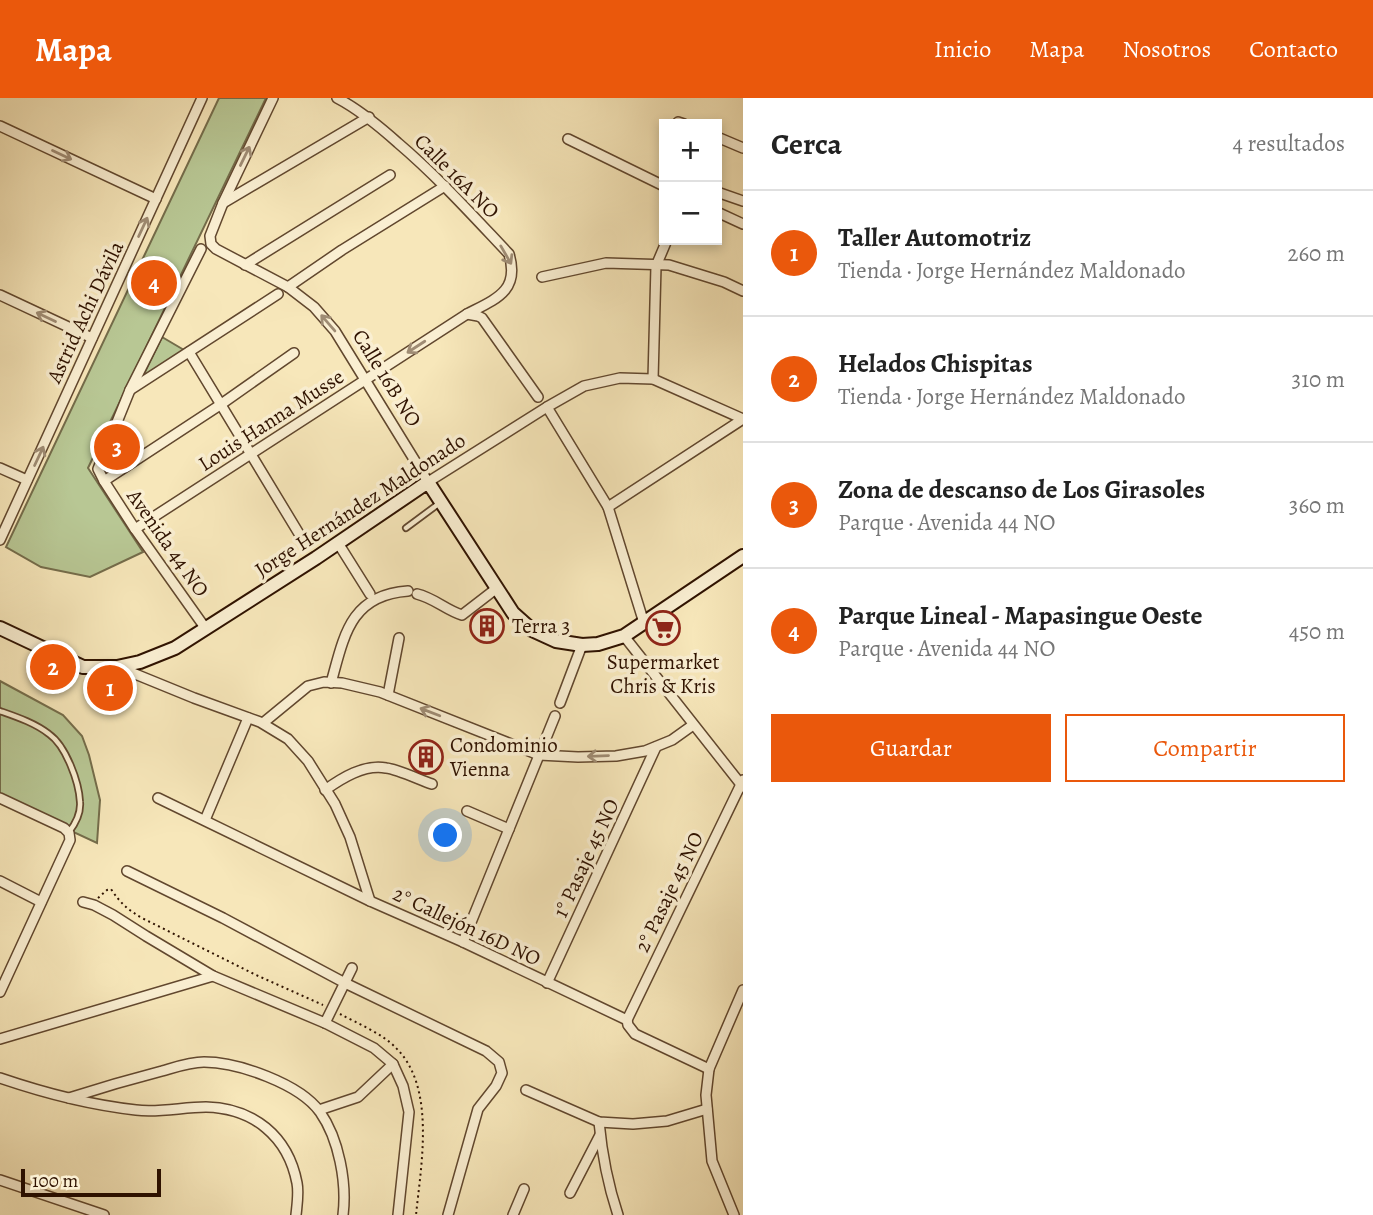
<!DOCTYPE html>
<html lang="es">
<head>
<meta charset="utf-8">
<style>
  :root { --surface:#fff; --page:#f6f6f6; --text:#222; --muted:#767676; --line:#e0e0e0; --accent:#ea580c }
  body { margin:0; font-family:Alegreya,serif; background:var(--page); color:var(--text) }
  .controls { position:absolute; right:21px; top:21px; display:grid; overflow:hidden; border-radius:0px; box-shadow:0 4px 10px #0003 }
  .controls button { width:63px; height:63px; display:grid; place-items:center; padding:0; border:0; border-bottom:2px solid var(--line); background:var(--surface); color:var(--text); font:35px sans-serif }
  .scale { position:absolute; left:21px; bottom:18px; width:140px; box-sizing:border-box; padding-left:7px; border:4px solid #2f1200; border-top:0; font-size:19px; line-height:24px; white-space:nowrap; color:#2f1200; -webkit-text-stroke:5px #faefd2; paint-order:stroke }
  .you { position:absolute; left:446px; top:738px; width:24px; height:24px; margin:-18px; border:5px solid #fff; border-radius:50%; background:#1a73e8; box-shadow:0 0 0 10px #1a73e833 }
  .badge { display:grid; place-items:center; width:46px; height:46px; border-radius:50%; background:var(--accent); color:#fff; font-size:23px; font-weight:700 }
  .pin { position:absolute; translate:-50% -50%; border:4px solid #fff; box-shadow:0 2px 7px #0006 }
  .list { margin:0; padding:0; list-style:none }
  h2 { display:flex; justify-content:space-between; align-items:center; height:91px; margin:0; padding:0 28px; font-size:30px }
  h2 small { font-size:23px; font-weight:400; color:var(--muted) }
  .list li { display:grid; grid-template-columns:46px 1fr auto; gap:21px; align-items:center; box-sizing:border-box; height:126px; padding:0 28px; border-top:2px solid var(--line) }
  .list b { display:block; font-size:26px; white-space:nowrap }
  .list p { margin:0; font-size:23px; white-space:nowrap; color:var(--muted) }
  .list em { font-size:23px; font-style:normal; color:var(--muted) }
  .actions { display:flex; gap:14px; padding:21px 28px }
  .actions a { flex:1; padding:16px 0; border:2px solid var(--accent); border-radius:0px; text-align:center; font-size:24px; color:var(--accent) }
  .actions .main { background:var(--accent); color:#fff }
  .map { position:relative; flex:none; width:743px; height:1117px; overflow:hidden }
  header { display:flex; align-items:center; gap:42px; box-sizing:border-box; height:98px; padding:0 35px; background:var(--accent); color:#fff }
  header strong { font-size:33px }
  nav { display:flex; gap:38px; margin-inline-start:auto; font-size:24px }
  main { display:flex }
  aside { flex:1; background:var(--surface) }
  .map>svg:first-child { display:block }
  .green { fill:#b8c794; stroke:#746c4a; stroke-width:2 }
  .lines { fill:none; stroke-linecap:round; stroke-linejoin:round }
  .lane-casing { stroke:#61472e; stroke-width:8 }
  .street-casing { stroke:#61472e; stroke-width:12 }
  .secondary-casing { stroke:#2f1200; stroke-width:16 }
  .path { stroke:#2f1200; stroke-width:2; stroke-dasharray:2 3.5; stroke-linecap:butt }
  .lane { stroke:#faefd2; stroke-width:4.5 }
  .street { stroke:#faefd2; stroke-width:9 }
  .secondary { stroke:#faefd2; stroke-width:12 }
  .oneway { stroke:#9f8c74 }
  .labels { text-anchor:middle; stroke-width:7; stroke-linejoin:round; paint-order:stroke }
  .street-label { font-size:21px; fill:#2f1200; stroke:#faefd2 }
  .poi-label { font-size:21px; fill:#2f1200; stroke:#faefd2; text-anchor:start }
</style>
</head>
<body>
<header>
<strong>Mapa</strong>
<nav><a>Inicio</a><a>Mapa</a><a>Nosotros</a><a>Contacto</a></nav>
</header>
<main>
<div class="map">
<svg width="743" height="1117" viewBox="0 0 743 1117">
  <rect width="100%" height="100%" fill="#f7e7ba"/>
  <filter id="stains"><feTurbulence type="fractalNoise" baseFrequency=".00286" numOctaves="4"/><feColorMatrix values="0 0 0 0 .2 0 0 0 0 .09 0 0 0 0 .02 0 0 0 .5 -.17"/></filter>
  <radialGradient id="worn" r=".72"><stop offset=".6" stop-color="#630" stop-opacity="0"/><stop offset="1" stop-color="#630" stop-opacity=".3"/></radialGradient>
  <!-- green -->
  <g class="green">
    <polygon points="219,0 266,0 88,370 143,454 90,479 41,469 6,449"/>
    <polygon points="162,239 184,252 141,282"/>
    <polygon points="0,583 63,617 82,638 89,657 100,702 97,745 0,700"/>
  </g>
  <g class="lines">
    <!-- lane casing -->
    <g class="lane-casing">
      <g id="lane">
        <polyline points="406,430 441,404"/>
        <path d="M0 613C17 619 35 625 49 636 66 648 79 684 80 704 81 716 76 725 69 734"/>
      </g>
    </g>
    <!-- street casing -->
    <g class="street-casing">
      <g id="street">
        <polyline points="273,0 223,105 210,138 211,146 216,151 288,189 314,209 335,233 428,384 547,309 584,288 620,280 653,281 743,321"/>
        <polyline points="678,24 684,26"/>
        <polyline points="0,28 156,101"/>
        <polyline points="717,39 743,50"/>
        <polyline points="568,41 664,88"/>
        <polyline points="717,94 743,103"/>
        <polyline points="223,105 369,19"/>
        <polyline points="717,114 743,126"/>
        <polyline points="201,151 130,292 98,371 104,383 135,431 206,531"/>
        <polyline points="245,167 390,77"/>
        <polyline points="542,179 606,165 669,167 724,184 743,193"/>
        <polyline points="288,189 342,152 445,88"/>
        <polyline points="0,197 92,240"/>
        <polyline points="467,216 478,218 482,220 538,299"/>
        <polyline points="189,254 301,439"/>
        <polyline points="653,281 656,168 667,142"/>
        <polyline points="130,292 278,196"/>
        <polyline points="547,309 608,409 644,525"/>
        <polyline points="0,370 27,382"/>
        <polyline points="104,383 220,307 294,255"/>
        <polyline points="608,409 743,321"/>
        <path d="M135 431 467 216C496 201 520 193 509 156 473 118 438 79 398 45 379 28 360 12 337 0"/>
        <polyline points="0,442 202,0"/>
        <polyline points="338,445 370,496"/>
        <path d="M417 496C434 500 446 512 462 517L497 490"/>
        <polyline points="624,538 743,689"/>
        <polyline points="118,569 194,600 260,624 288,641 308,663 335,706 350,739 370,803"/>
        <path d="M331 585C344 538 350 497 408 493"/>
        <polyline points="388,597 399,540"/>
        <polyline points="560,605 582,547"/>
        <polyline points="263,625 308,588 324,584 342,585 380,594 539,657 578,659 616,658 645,653 672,642 693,627"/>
        <path d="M325 692C342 680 364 666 386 670 397 671 420 682 432 686"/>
        <polyline points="0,700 64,730 69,735 70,742 0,894"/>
        <polyline points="158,700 370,803 463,844 627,922 628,927 635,936 709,971"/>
        <polyline points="467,713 509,731"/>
        <polyline points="205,722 248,620"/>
        <polyline points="127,773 223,820 345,885 486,953 499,964 502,975 496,988 478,1011 448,1117"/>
        <polyline points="0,783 41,804"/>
        <polyline points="83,804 94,807 113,817 146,838 213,878 325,925 374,950 393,966 403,988 409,1014 398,1117"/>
        <polyline points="463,844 555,618"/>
        <polyline points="547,885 656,649"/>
        <polyline points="627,922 743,682"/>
        <polyline points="325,925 352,870"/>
        <polyline points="0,941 213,878"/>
        <path d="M0 980C44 995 90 1007 136 1012 159 1015 183 1009 206 1009 253 1010 288 1038 297 1085 299 1095 297 1107 296 1117"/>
        <polyline points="526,992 599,1024 633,1026 667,1023 707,1011"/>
        <path d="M69 1000C100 990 131 981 162 973 176 969 190 964 204 964 238 964 300 986 320 1014 339 1041 347 1085 343 1117"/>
        <polyline points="319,1012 358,999 393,966"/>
        <path d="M599 1024C602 1056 608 1087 618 1117"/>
        <polyline points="0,1082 104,1117"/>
        <polyline points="570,1095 600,1037"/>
        <polyline points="513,1117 524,1091"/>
        <polyline points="734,1117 712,1063 706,997 709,971 743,892"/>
      </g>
    </g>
    <!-- secondary casing -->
    <g class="secondary-casing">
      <polyline id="secondary" points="0,530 83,569 117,569 140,564 175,550 316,460 428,384 513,515 532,532 556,543 582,547 598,546 624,538 743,458"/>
    </g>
    <!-- path -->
    <g class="path">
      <path d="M98 800 107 792 111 791C120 805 129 813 144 821L256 877 323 907"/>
      <path d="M340 916C357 925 383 936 396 950 436 989 421 1067 416 1117"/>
    </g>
    <!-- lane -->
    <use href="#lane" class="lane"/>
    <!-- street -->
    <use href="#street" class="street"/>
    <!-- secondary -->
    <use href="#secondary" class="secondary"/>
  </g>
  <!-- one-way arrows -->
  <defs><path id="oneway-shaft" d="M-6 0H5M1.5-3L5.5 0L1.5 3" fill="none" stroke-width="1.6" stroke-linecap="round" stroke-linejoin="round" transform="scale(1.75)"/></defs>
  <g class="oneway">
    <use href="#oneway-shaft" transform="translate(62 57) rotate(25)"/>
    <use href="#oneway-shaft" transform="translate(245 58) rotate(-64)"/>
    <use href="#oneway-shaft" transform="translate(143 129) rotate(-65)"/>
    <use href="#oneway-shaft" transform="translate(506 157) rotate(60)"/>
    <use href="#oneway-shaft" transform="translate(46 219) rotate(-155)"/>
    <use href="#oneway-shaft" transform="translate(328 225) rotate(-131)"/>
    <use href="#oneway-shaft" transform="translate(416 249) rotate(147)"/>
    <use href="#oneway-shaft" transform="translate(39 358) rotate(-65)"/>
    <use href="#oneway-shaft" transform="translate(430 614) rotate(-159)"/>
    <use href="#oneway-shaft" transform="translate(598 658) rotate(178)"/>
  </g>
  <!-- icons -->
  <defs>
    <g id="building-ring" transform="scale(1.75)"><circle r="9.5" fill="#faefd2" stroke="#8f2418" stroke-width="1.5"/><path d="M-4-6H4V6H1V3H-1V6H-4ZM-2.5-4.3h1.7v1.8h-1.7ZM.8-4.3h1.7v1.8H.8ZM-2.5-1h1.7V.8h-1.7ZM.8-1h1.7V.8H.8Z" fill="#8f2418"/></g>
    <g id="supermarket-ring" transform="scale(1.75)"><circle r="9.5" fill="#faefd2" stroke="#8f2418" stroke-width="1.5"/><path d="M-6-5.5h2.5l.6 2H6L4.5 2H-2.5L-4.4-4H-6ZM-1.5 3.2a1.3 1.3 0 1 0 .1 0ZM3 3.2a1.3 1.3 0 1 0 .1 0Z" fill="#8f2418"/></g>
  </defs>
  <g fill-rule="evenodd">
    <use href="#building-ring" x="487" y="528"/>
    <use href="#supermarket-ring" x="663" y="530"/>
    <use href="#building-ring" x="426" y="659"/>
  </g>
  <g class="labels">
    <!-- street labels -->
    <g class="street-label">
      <text transform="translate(457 78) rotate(45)" y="7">Calle 16A NO</text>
      <text transform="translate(85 214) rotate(-65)" y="7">Astrid Achi Dávila</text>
      <text transform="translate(387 280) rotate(58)" y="7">Calle 16B NO</text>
      <text transform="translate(271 322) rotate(-33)" y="7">Louis Hanna Musse</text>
      <text transform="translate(360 407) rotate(-33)" y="7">Jorge Hernández Maldonado</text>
      <text transform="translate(168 445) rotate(55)" y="7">Avenida 44 NO</text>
      <text transform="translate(586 760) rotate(-65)" y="7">1° Pasaje 45 NO</text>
      <text transform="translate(669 794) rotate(-64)" y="7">2° Pasaje 45 NO</text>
      <text transform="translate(467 828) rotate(25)" y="7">2° Callejón 16D NO</text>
    </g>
    <!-- poi labels -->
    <g class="poi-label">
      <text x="512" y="535">Terra 3</text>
      <text x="663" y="571" text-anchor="middle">Supermarket<tspan x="663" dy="24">Chris &amp; Kris</tspan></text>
      <text x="450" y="654">Condominio<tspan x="450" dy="24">Vienna</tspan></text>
    </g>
  </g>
  <rect width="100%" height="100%" filter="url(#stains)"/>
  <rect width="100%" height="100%" fill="url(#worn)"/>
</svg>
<div class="controls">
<button>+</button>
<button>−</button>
</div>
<div class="scale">100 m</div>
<div class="you"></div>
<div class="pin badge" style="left:110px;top:590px">1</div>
<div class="pin badge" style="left:53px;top:569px">2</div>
<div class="pin badge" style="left:117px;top:349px">3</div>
<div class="pin badge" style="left:154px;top:185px">4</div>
</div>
<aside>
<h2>Cerca<small>4 resultados</small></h2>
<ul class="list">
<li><span class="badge">1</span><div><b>Taller Automotriz</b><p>Tienda · Jorge Hernández Maldonado</p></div><em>260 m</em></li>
<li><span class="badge">2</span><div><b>Helados Chispitas</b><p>Tienda · Jorge Hernández Maldonado</p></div><em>310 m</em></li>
<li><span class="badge">3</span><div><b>Zona de descanso de Los Girasoles</b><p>Parque · Avenida 44 NO</p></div><em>360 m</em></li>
<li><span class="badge">4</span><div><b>Parque Lineal - Mapasingue Oeste</b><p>Parque · Avenida 44 NO</p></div><em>450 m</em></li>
</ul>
<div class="actions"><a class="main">Guardar</a><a>Compartir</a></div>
</aside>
</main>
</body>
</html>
